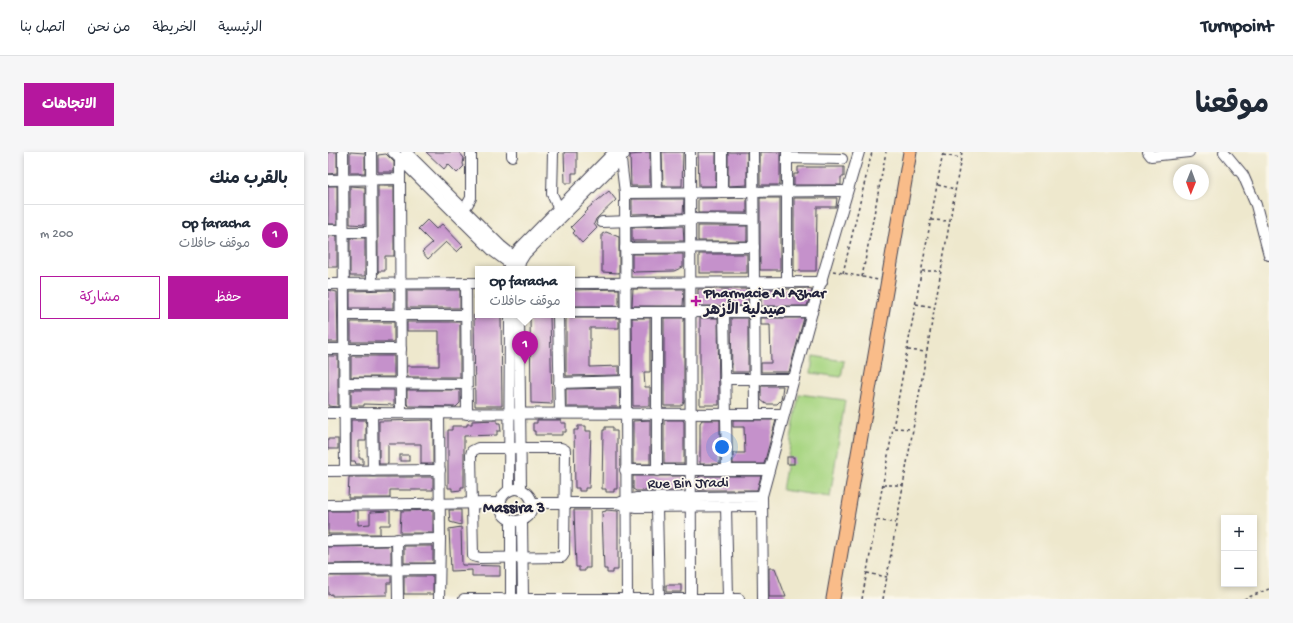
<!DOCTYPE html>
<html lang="ar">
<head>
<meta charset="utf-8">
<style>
  :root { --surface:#fff; --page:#f6f6f7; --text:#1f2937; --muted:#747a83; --line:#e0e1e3; --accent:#b5179e }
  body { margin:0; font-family:"Gochi Hand","Playpen Sans Arabic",sans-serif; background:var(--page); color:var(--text); direction:rtl }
  .controls { position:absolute; right:12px; bottom:12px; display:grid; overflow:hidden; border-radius:0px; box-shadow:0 2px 6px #0003 }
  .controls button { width:36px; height:36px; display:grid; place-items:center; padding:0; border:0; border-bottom:1px solid var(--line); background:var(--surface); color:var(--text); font:20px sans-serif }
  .compass { position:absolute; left:845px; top:12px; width:36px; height:36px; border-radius:50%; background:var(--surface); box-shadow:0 2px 6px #0003; rotate:181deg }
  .you { position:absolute; left:394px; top:295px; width:14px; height:14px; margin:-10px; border:3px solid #fff; border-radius:50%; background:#1a73e8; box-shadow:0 0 0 6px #1a73e833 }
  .badge { display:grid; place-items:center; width:26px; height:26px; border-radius:50%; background:var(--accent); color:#fff; font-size:13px; font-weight:700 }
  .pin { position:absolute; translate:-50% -33px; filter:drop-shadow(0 1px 2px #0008) }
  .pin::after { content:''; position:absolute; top:21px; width:14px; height:12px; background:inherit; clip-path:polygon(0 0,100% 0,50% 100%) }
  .popup { position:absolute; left:147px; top:114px; width:100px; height:52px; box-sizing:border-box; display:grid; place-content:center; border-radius:0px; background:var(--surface); filter:drop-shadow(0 1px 3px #0005); font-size:13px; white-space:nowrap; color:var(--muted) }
  .popup b { font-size:15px; color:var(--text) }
  .popup::after { content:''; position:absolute; left:50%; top:100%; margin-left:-8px; border:8px solid transparent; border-top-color:var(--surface) }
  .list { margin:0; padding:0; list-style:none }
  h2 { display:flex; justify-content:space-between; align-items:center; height:52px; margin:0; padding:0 16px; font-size:17px }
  h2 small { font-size:13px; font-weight:400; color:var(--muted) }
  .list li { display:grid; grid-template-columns:26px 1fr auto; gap:12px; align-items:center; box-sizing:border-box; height:60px; padding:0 16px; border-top:1px solid var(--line) }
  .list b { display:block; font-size:15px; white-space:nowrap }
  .list p { margin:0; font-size:13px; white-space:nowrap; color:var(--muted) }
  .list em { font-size:13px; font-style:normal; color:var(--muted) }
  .actions { display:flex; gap:8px; padding:12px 16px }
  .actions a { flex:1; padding:9px 0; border:1px solid var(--accent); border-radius:0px; text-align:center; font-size:14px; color:var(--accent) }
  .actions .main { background:var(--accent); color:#fff }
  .map { position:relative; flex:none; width:941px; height:447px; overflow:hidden; direction:ltr; border-radius:0px }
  header { display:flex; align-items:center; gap:24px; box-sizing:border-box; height:56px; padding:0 20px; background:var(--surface); border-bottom:1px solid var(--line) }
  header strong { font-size:19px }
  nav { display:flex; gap:22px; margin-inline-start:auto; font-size:14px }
  .intro { display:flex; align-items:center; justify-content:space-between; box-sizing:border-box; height:96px; padding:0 24px }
  h1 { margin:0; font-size:28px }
  .button { padding:10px 18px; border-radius:0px; background:var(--accent); color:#fff; font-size:14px; font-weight:700 }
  main { display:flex; gap:24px; padding:0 24px }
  aside { flex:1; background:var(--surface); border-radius:0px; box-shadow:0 2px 6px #0003 }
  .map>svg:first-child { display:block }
  .green { fill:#a9d683; stroke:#667c5f }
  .building { fill:#c591cb }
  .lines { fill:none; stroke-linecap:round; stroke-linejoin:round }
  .minor-casing { stroke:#414051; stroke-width:12 }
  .major-casing { stroke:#414051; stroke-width:15 }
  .path { stroke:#414051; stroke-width:1.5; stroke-dasharray:3 3; stroke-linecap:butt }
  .minor { stroke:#fff; stroke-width:10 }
  .major { stroke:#f9bc89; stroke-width:13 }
  .poi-dot { fill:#b5179e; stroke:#fbf7ec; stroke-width:1.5 }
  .labels { text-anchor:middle; stroke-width:3.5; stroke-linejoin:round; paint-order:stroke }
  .poi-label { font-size:15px; font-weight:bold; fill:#22223b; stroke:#fbf7ec; text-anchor:start }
  .street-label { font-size:15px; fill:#22223b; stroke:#fbf7ec }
  .neighbourhood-label { font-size:16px; font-weight:bold; fill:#22223b; stroke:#fbf7ec }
</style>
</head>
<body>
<header>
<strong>Turnpoint</strong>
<nav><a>الرئيسية</a><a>الخريطة</a><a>من نحن</a><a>اتصل بنا</a></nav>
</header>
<div class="intro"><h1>موقعنا</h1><a class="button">الاتجاهات</a></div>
<main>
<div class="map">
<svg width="941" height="447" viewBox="0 0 941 447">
  <rect width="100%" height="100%" fill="#fbf7ec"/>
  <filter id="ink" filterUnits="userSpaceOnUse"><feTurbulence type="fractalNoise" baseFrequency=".025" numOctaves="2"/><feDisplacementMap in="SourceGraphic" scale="8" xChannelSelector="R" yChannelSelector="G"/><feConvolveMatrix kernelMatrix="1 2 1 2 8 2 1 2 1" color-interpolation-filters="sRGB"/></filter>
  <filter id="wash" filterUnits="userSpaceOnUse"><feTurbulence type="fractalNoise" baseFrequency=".012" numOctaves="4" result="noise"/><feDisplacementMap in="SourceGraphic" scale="16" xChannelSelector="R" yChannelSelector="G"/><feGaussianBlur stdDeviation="0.9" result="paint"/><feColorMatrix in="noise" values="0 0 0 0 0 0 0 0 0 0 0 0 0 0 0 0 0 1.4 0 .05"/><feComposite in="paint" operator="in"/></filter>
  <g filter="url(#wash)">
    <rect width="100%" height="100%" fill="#eee8cd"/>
    <!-- green -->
    <g class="green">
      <polygon points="485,204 516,209 513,225 483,221"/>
      <polygon points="471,242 517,248 502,345 454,338"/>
    </g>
    <g id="blocks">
      <!-- building -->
      <g class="building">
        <polygon points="0,0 9,0 9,21 0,22"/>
        <polygon points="22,0 37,1 37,21 22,21"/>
        <polygon points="98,0 131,0 136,6 135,12 136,14 129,21 120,12 116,17"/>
        <polygon points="236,0 249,0 249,21 244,21 244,31 237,31"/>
        <polygon points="313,0 322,0 322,34 303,34 302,3 313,2"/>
        <polygon points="334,0 355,0 354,34 335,34"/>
        <polygon points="370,0 388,0 388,34 371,34"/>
        <polygon points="400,0 419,0 419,33 400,34"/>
        <rect x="432" y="0" width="20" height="33"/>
        <polygon points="58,2 66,10 66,20 50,20 50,3"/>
        <polygon points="470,15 516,15 516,25 513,25 513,33 466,33 466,22 470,22"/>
        <rect x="0" y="34" width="9" height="38"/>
        <polygon points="22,34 37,35 37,73 22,72"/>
        <polygon points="50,34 66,34 66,104 57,104 57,119 50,119 50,122"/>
        <polygon points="281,39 288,48 268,67 266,72 269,76 254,91 245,81 247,79 243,75 260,58 259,57"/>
        <polygon points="419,46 419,61 370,61 370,47"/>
        <rect x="432" y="46" width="20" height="72"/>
        <polygon points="466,46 509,46 508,55 489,55 488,119 466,119"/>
        <polygon points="304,47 356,47 355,61 304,62"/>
        <polygon points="99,68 108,77 114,72 135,94 129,100 118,90 100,107 94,100 104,91 90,77"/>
        <polygon points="355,74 356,89 304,89 304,75"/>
        <rect x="370" y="74" width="49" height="15"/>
        <polygon points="278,80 291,85 291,121 274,120 274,82"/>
        <rect x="0" y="84" width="9" height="31"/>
        <rect x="22" y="86" width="15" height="38"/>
        <polygon points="304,102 355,102 355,115 346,119 306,120 304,118"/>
        <rect x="371" y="102" width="48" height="19"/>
        <polygon points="291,137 291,154 244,154 244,138"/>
        <polygon points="305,137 356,137 355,154 304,154"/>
        <rect x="370" y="137" width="50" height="17"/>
        <polygon points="436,137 478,137 484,138 479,154 433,154 433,139"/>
        <polygon points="0,138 9,140 10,190 0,190"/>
        <polygon points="64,138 66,140 66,156 22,156 22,139"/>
        <rect x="79" y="138" width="53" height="18"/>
        <polygon points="146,163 173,163 174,254 147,254"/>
        <polygon points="202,163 222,163 224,252 203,251"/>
        <polygon points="238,163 244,166 291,166 291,176 262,176 262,215 291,214 291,223 238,224"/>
        <polygon points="304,166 322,166 322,220 316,220 317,235 322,235 322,254 305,254"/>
        <polygon points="336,166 356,166 356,250 353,254 336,254"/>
        <polygon points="372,166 390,166 391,253 372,253"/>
        <polygon points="403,166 420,166 420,220 404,220"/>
        <polygon points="433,166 476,166 461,220 433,220 433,211 443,211 442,173 433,173"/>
        <rect x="23" y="170" width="43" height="20"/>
        <polygon points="79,170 132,170 132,225 79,225 79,214 111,214 111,179 79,179"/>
        <polygon points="0,204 10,204 10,255 0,254"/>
        <rect x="23" y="204" width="43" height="21"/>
        <polygon points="433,234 455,234 453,248 449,252 438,252 433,248"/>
        <polygon points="291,236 292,255 238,255 238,237"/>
        <polygon points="23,238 66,238 66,253 36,252 36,254 23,254"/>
        <polygon points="79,238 132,238 132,251 128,255 81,254 79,252"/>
        <polygon points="23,268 38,268 38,289 31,289 31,306 35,306 35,312 28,312 27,309 23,309"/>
        <polygon points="103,268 105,269 105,312 93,312 93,292 60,292 60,312 51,312 51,269"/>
        <polygon points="169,268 169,271 172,271 173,279 169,279 169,283 136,284 136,335 133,335 133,338 124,339 124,336 120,336 120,278 124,278 124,274 139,274 139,272 144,272 144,269"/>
        <polygon points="209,268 233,268 233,271 238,271 238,280 234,280 234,283 207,283 207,279 205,279 205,271 209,271"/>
        <polygon points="322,268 322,312 305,312 305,269"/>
        <polygon points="336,268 355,268 356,270 356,312 336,312"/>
        <polygon points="374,268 392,268 392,312 372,312 372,271"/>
        <polygon points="405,268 448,268 436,312 405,312 405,301 417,301 416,275 405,275"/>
        <polygon points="250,274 258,274 258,279 263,279 261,336 257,336 257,339 251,339 251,336 247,336 246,278 250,278"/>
        <polygon points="277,275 285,275 285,279 289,279 289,337 286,337 286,340 278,340 278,337 274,337 275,278 277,278"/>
        <rect x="0" y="287" width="10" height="10"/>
        <rect x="72" y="303" width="9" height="6"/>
        <rect x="459" y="305" width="7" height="7"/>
        <polygon points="305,324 356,324 356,337 354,339 308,339 305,337"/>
        <polygon points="373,324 433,324 429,338 370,338 370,325"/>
        <polygon points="21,325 105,325 105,338 62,338 62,346 20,346"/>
        <polygon points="105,358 105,381 72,381 73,359"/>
        <polygon points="121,358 133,358 133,373 122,370"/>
        <polygon points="246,358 262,358 262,416 257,416 257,419 251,419 251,415 248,415"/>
        <polygon points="278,358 290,359 290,418 285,418 285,421 279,421 279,417 276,417 274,360 278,359"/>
        <polygon points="0,359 30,359 30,373 42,372 42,360 62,359 62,373 52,373 52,382 0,382"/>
        <polygon points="133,375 134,413 172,414 172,424 144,424 144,418 123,419 121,377"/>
        <polygon points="63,394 63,411 0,412 0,395"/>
        <rect x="76" y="394" width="29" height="17"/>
        <polygon points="441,416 447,416 458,445 441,445"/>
        <polygon points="0,424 63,424 63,431 59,431 59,443 4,444 4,442 0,443"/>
        <rect x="76" y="424" width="29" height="18"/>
        <rect x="338" y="433" width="15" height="7"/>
      </g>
    </g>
  </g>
  <g filter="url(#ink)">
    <use href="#blocks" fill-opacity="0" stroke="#414051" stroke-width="1"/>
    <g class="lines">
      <!-- minor casing -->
      <g class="minor-casing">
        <g id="minor">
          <polyline points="15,0 17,319"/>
          <polyline points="43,0 44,132"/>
          <polyline points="65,0 166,100 181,111 192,110"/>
          <polyline points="78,0 173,94 190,108"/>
          <polyline points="225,0 224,42 233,62"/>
          <polyline points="292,0 297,41 299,447"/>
          <polyline points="328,0 329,40"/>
          <polyline points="362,0 363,447"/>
          <polyline points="394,0 394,40"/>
          <polyline points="425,0 427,261"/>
          <polyline points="820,0 823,4 861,0"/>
          <polyline points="896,0 915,23 928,53 941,103"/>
          <polyline points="184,4 184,0"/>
          <polyline points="459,6 514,7"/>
          <polyline points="72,27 73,261"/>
          <polyline points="0,28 72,27 72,6"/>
          <polyline points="297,41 515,39"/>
          <polyline points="131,59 139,53 143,46 143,0"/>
          <polyline points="274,70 362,67 425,68"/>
          <polyline points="0,78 15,78"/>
          <polyline points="15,80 43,80"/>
          <polyline points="297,96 426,95"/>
          <polyline points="181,114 181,111 191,97 286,0"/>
          <polyline points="191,117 192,110 197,102 296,3"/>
          <polyline points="459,130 459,0"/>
          <polyline points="138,131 139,262"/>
          <polyline points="244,131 494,130"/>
          <polyline points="0,132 150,131"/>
          <polyline points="244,160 484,160"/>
          <polyline points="329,160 329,319"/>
          <polyline points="396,161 399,317"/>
          <polyline points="16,163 138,163"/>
          <polyline points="191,163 193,338"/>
          <polyline points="230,163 232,261"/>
          <polyline points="0,197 73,197"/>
          <polyline points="397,227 466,227"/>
          <polyline points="17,231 138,232"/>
          <polyline points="231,231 298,229"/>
          <polyline points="0,261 456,262"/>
          <polyline points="44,261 45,319"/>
          <polyline points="111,262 112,387 111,447"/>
          <polygon points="150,296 233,296 237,298 236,402 234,405 152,406 145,404 143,303 144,299"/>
          <polyline points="297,318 441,318"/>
          <polyline points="0,319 112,318"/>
          <circle cx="188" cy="353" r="16"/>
          <polyline points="181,339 182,163"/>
          <polyline points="293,350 308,346 434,344"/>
          <polyline points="204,351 288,351 308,355 434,354"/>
          <polyline points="0,353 173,351"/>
          <polyline points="398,354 400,446"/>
          <polyline points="329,355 331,447"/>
          <polyline points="183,368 183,447"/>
          <polyline points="194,368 195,447"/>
          <polyline points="69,387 70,447"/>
          <polyline points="0,389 112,387"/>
          <polyline points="0,418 111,417"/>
          <polyline points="136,447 173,447"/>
          <polyline points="178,447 411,447"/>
          <polyline points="435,447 434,344 484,160 531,0"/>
        </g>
      </g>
      <!-- major casing -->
      <g class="major-casing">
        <polyline id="major" points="505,447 582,0"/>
      </g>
      <!-- path -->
      <g class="path">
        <polyline points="615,3 633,6"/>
        <polyline points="610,33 627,37"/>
        <polyline points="603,68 622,69"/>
        <polyline points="505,119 550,128"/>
        <polyline points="594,119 613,119"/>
        <polyline points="515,121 544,0"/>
        <polyline points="534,125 558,0"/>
        <polyline points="588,152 606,155"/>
        <polyline points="580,198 598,200"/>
        <polyline points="566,276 584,277"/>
        <polyline points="555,333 575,333"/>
        <polyline points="549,368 568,371"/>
        <polyline points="539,421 559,425"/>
        <polyline points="534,447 615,0"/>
        <polyline points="555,447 634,0"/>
        <polyline points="916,447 941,437"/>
      </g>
      <!-- minor -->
      <use href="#minor" class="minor"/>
      <!-- major -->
      <use href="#major" class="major"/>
    </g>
  </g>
  <!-- markers -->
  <path class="poi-dot" d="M366 143h4v4h4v4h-4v4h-4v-4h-4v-4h4z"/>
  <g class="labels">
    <!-- poi labels -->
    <g class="poi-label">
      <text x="376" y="145">Pharmacie Al Azhar<tspan x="376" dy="17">صيدلية الأزهر</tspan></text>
    </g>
    <!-- street labels -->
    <g class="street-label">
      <text transform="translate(360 330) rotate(-1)" y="5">Rue Bin Jradi</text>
    </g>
    <!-- neighbourhood labels -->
    <g class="neighbourhood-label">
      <text x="186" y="360">Massira 3</text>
    </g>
  </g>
</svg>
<div class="controls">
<button>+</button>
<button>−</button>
</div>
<svg class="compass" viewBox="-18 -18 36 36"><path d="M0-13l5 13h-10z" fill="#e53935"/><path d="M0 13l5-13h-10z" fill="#747a83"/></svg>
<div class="you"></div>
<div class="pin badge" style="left:197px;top:212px">1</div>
<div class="popup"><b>Op faracha</b>موقف حافلات</div>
</div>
<aside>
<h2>بالقرب منك<small></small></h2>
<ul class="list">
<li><span class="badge">1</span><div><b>Op faracha</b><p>موقف حافلات</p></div><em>200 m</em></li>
</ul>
<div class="actions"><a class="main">حفظ</a><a>مشاركة</a></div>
</aside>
</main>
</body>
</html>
